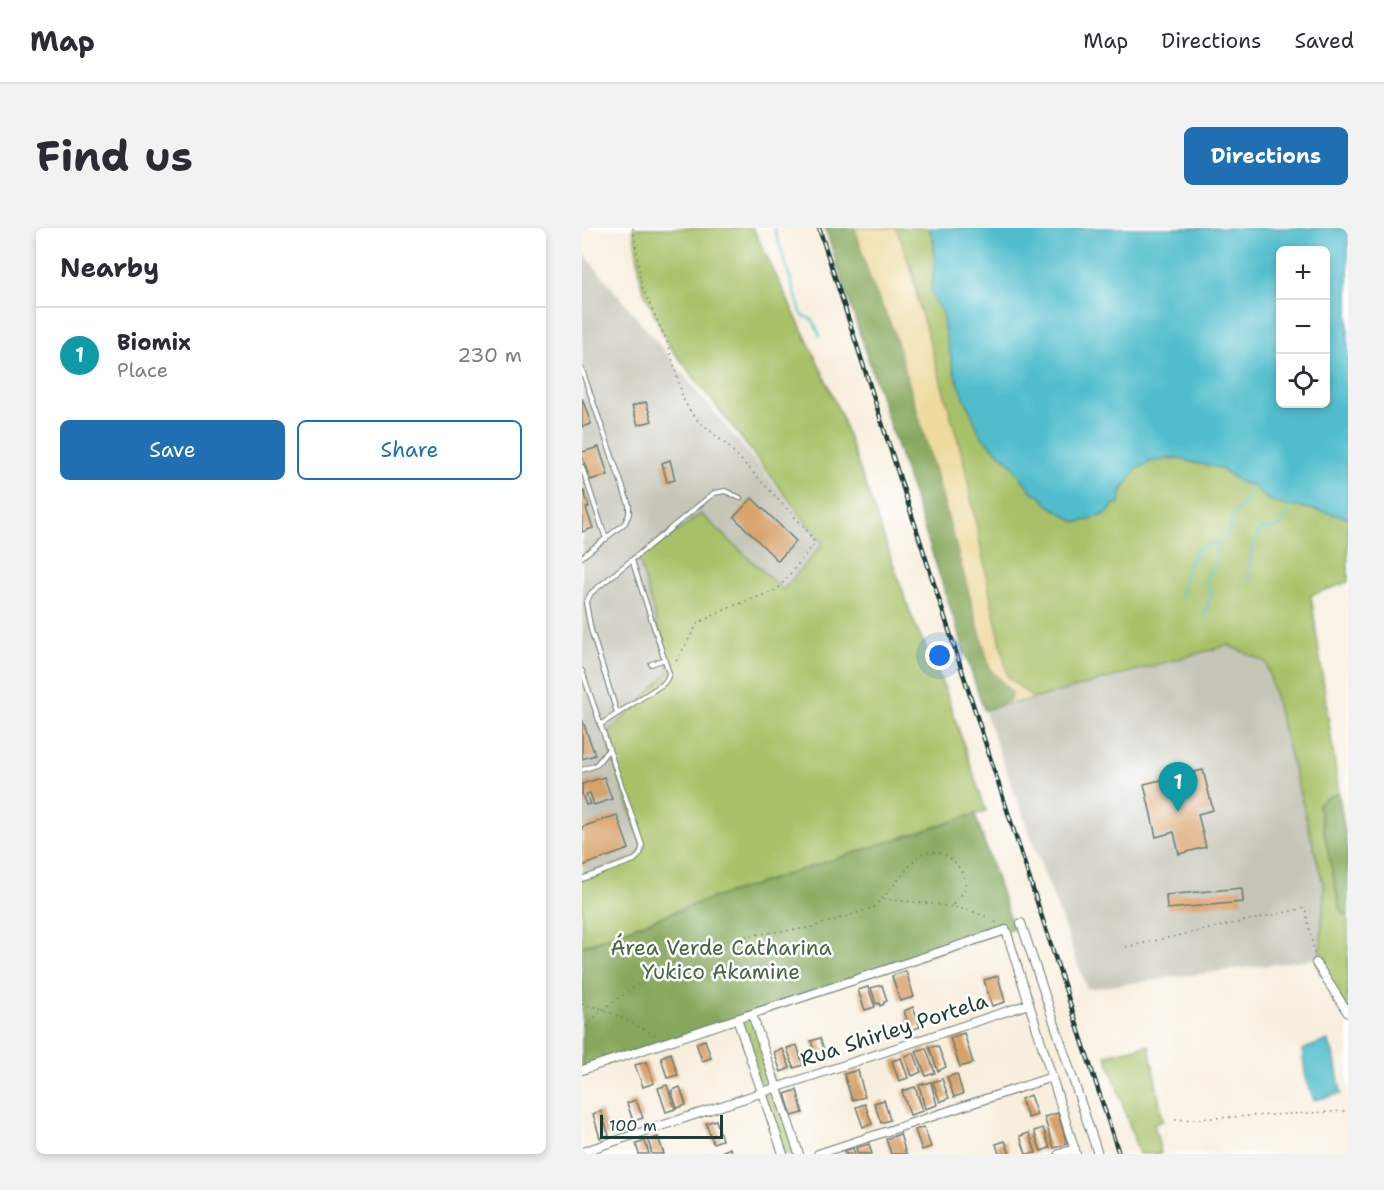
<!DOCTYPE html>
<html lang="en">
<head>
<meta charset="utf-8">
<style>
  :root { --surface:#fff; --page:#f2f2f3; --text:#2b2b33; --muted:#7c7c81; --line:#e1e1e2; --accent:#1f6fb2 }
  body { margin:0; font-family:"Shantell Sans",sans-serif; background:var(--page); color:var(--text) }
  .controls { position:absolute; right:18px; top:18px; display:grid; overflow:hidden; border-radius:9px; box-shadow:0 3px 9px #0003 }
  .controls button { width:54px; height:54px; display:grid; place-items:center; padding:0; border:0; border-bottom:2px solid var(--line); background:var(--surface); color:var(--text); font:30px sans-serif }
  .scale { position:absolute; left:18px; bottom:15px; width:123px; box-sizing:border-box; padding-left:6px; border:3px solid #1f3d34; border-top:0; font-size:16px; line-height:21px; white-space:nowrap; color:#1f3d34; -webkit-text-stroke:4px #fff; paint-order:stroke }
  .you { position:absolute; left:358px; top:428px; width:21px; height:21px; margin:-15px; border:4px solid #fff; border-radius:50%; background:#1a73e8; box-shadow:0 0 0 9px #1a73e833 }
  .badge { display:grid; place-items:center; width:39px; height:39px; border-radius:50%; background:var(--accent); color:#fff; font-size:20px; font-weight:700 }
  .pin { position:absolute; translate:-50% -50px; filter:drop-shadow(0 2px 3px #0008) }
  .pin::after { content:''; position:absolute; top:32px; width:21px; height:18px; background:inherit; clip-path:polygon(0 0,100% 0,50% 100%) }
  .list { margin:0; padding:0; list-style:none }
  h2 { display:flex; justify-content:space-between; align-items:center; height:78px; margin:0; padding:0 24px; font-size:26px }
  h2 small { font-size:20px; font-weight:400; color:var(--muted) }
  .list li { display:grid; grid-template-columns:39px 1fr auto; gap:18px; align-items:center; box-sizing:border-box; height:96px; padding:0 24px; border-top:2px solid var(--line) }
  .list b { display:block; font-size:22px; white-space:nowrap }
  .list p { margin:0; font-size:20px; white-space:nowrap; color:var(--muted) }
  .list em { font-size:20px; font-style:normal; color:var(--muted) }
  .actions { display:flex; gap:12px; padding:18px 24px }
  .actions a { flex:1; padding:14px 0; border:2px solid var(--accent); border-radius:9px; text-align:center; font-size:21px; color:var(--accent) }
  .actions .main { background:var(--accent); color:#fff }
  .icon { flex:none; width:33px; height:33px; fill:none; stroke:currentColor; stroke-width:2; stroke-linecap:round; stroke-linejoin:round }
  .map { position:relative; flex:none; width:766px; height:926px; overflow:hidden; border-radius:9px }
  header { display:flex; align-items:center; gap:36px; box-sizing:border-box; height:84px; padding:0 30px; background:var(--surface); border-bottom:2px solid var(--line) }
  header strong { font-size:28px }
  nav { display:flex; gap:33px; margin-inline-start:auto; font-size:21px }
  .intro { display:flex; align-items:center; justify-content:space-between; box-sizing:border-box; height:144px; padding:0 36px }
  h1 { margin:0; font-size:42px }
  .button { padding:15px 27px; border-radius:9px; background:var(--accent); color:#fff; font-size:21px; font-weight:700 }
  main { display:flex; gap:36px; padding:0 36px }
  aside { flex:1; background:var(--surface); border-radius:9px; box-shadow:0 3px 9px #0003 }
  .map>svg:first-child { display:block }
  .industrial { fill:#c5c5b8 }
  .green { fill:#a8c167; stroke:#647f4e; stroke-width:1.5 }
  .forest { fill:#86a75c; stroke:#527248; stroke-width:1.5 }
  .sand { fill:#eeda9e; stroke:#868c69; stroke-width:1.5 }
  .water { fill:#51bdcc; stroke:#387d80; stroke-width:1.5; fill-rule:evenodd }
  .lines { fill:none; stroke-linecap:round; stroke-linejoin:round }
  .stream { stroke:#51bdcc; stroke-width:2 }
  .building { fill:#d8a169 }
  .lane-casing { stroke:#6b7b70; stroke-width:6 }
  .street-casing { stroke:#6b7b70; stroke-width:10 }
  .path { stroke:#6b7b70; stroke-width:1.5; stroke-dasharray:1.5 4.5; stroke-linecap:butt }
  .lane { stroke:#fff; stroke-width:4 }
  .street { stroke:#fff; stroke-width:8 }
  .rail-casing { stroke:#1f3d34; stroke-width:4.5 }
  .rail { stroke:#fff; stroke-width:2; stroke-dasharray:7; stroke-linecap:butt }
  .labels { text-anchor:middle; stroke-width:5; stroke-linejoin:round; paint-order:stroke }
  .park-label { font-size:21px; fill:#486543; stroke:#fff }
  .street-label { font-size:21px; fill:#1f3d34; stroke:#fff }
</style>
</head>
<body>
<header>
<strong>Map</strong>
<nav><a>Map</a><a>Directions</a><a>Saved</a></nav>
</header>
<div class="intro"><h1>Find us</h1><a class="button">Directions</a></div>
<main>
<aside>
<h2>Nearby<small></small></h2>
<ul class="list">
<li><span class="badge" style="background:#0f9aa8">1</span><div><b>Biomix</b><p>Place</p></div><em>230 m</em></li>
</ul>
<div class="actions"><a class="main">Save</a><a>Share</a></div>
</aside>
<div class="map">
<svg width="766" height="926" viewBox="0 0 766 926">
  <rect width="100%" height="100%" fill="#fff"/>
  <filter id="ink" filterUnits="userSpaceOnUse"><feTurbulence type="fractalNoise" baseFrequency=".0167" numOctaves="2"/><feDisplacementMap in="SourceGraphic" scale="12" xChannelSelector="R" yChannelSelector="G"/><feConvolveMatrix kernelMatrix="1 2 1 2 8 2 1 2 1" color-interpolation-filters="sRGB"/></filter>
  <filter id="wash" filterUnits="userSpaceOnUse"><feTurbulence type="fractalNoise" baseFrequency=".008" numOctaves="4" result="noise"/><feDisplacementMap in="SourceGraphic" scale="24" xChannelSelector="R" yChannelSelector="G"/><feGaussianBlur stdDeviation="1.35" result="paint"/><feColorMatrix in="noise" values="0 0 0 0 0 0 0 0 0 0 0 0 0 0 0 0 0 1.4 0 .05"/><feComposite in="paint" operator="in"/></filter>
  <g filter="url(#wash)">
    <rect width="100%" height="100%" fill="#f8eede"/>
    <!-- industrial -->
    <g class="industrial">
      <polygon points="0,23 241,316 119,674 0,719"/>
      <polygon points="646,417 684,434 742,659 738,730 505,761 402,482 452,471"/>
    </g>
    <!-- green -->
    <g class="green">
      <polygon points="51,0 171,0 239,141 258,185 331,392 363,461 404,583 119,674 0,718 0,651 56,629 60,617 27,521 28,503 45,487 88,443 57,331 119,286 201,362 241,316 86,116 60,59"/>
      <path d="M314 0H347L351 10 353 32 350 55 357 79 361 85 362 99 373 147 398 205 405 214 427 233 450 264 457 267 467 277 492 293 499 294 504 292H508L523 286 532 276 554 241 570 233 596 230 616 236 627 237 639 241 660 255 673 258C686 281 706 276 728 281 741 284 754 286 766 290V354L729 367 757 565 746 569 736 576 758 681 762 686 766 688V785L734 735 738 730 742 659 684 434 646 417 452 471 426 449 410 376 381 230 336 74 332 47Z"/>
      <polygon points="170,786 217,926 201,926 155,791"/>
      <polygon points="567,817 581,893 572,896 579,926 557,926 524,827"/>
    </g>
    <!-- forest -->
    <g class="forest">
      <path d="M243 0H273L289 54 311 101 359 264 408 441 431 466C425 477 414 479 402 482Z"/>
      <polygon points="757,565 766,625 766,688 760,685 758,682 736,576 746,569"/>
      <polygon points="393,586 431,700 0,842 0,719 119,674"/>
    </g>
    <!-- sand -->
    <path class="sand" d="M273 0H314C325 26 331 45 336 74L381 230 410 376 426 449 452 471 417 478 427 473 431 466 408 441 359 264 311 101 289 54Z"/>
    <!-- water -->
    <g class="water">
      <path d="M347 0H766V290C752 286 737 282 723 280 702 277 685 279 673 258L660 255 639 241 627 237 616 236 596 230H586L578 233H570L554 241 548 251 540 261 538 275 531 277 526 285 523 286 508 292H504L497 294 492 293 467 277 457 267 450 264 427 233 405 214 398 206 373 147 362 99 361 85 353 73 349 63 353 32 351 10ZM744 22V176H698V22Z"/>
      <polygon points="746,812 753,831 759,866 732,872 724,852 720,822"/>
    </g>
    <g class="lines">
      <!-- stream -->
      <g class="stream">
        <polyline points="192,0 220,87 231,92 238,108"/>
        <path d="M667 352C668 334 668 314 680 300L693 301 700 296 708 278"/>
        <polyline points="599,369 605,342 615,320 635,315"/>
        <polyline points="622,389 629,364 623,354 633,332 635,315 644,308 649,299 651,286 661,275 673,258"/>
      </g>
    </g>
    <g id="blocks">
      <!-- building -->
      <g class="building">
        <polygon points="0,170 9,196 0,199"/>
        <polygon points="64,174 70,193 56,197 50,178"/>
        <polygon points="17,219 26,247 8,252 0,228 0,224"/>
        <polygon points="88,232 93,252 85,254 80,235"/>
        <polygon points="2,263 7,279 4,280 11,300 0,304 0,264"/>
        <polygon points="170,270 214,313 196,333 152,289"/>
        <polygon points="0,491 13,527 0,531"/>
        <polygon points="621,542 631,582 616,586 624,619 597,626 592,604 574,609 562,556"/>
        <polygon points="22,549 30,571 12,577 8,565 4,566 8,576 4,577 0,566 0,556"/>
        <polygon points="35,587 47,621 0,638 0,599"/>
        <polygon points="660,660 661,674 585,681 584,667"/>
        <polygon points="324,743 332,769 318,773 310,748"/>
        <polygon points="416,748 423,774 410,778 402,752"/>
        <polygon points="300,757 305,773 302,774 302,776 298,778 297,775 294,776 289,760"/>
        <polygon points="286,759 293,779 283,782 276,762"/>
        <polygon points="331,779 338,799 328,802 322,783"/>
        <polygon points="382,805 391,835 378,839 368,810"/>
        <polygon points="238,810 245,830 236,833 229,813"/>
        <polygon points="123,812 129,830 120,833 114,815"/>
        <polygon points="215,817 221,837 212,840 205,820"/>
        <polygon points="356,818 364,839 356,843 347,819"/>
        <polygon points="344,820 353,845 344,848 334,823"/>
        <polygon points="201,821 208,840 199,844 192,824"/>
        <polygon points="89,825 96,847 85,850 79,829"/>
        <polygon points="332,825 339,844 330,848 323,828"/>
        <polygon points="319,830 326,850 317,853 310,833"/>
        <polygon points="64,834 72,855 61,859 53,837"/>
        <polygon points="276,842 283,869 270,872 262,846"/>
        <polygon points="375,846 381,866 372,869 365,849"/>
        <polygon points="360,851 367,870 358,874 351,854"/>
        <polygon points="349,854 355,877 343,881 337,857"/>
        <polygon points="85,857 93,881 84,884 76,860"/>
        <polygon points="98,859 104,877 95,880 89,863"/>
        <polygon points="333,859 341,883 328,887 320,863"/>
        <polygon points="215,862 221,885 210,888 203,866"/>
        <polygon points="448,867 455,887 446,890 439,871"/>
        <polygon points="54,872 61,890 51,893 45,875"/>
        <polygon points="302,872 308,892 299,895 292,875"/>
        <polygon points="283,876 290,896 281,899 274,879"/>
        <polygon points="19,883 27,907 18,910 11,886"/>
        <polygon points="476,885 485,916 472,920 462,889"/>
        <polygon points="134,892 140,912 131,915 124,895"/>
        <polygon points="342,899 349,919 340,922 333,902"/>
        <polygon points="461,900 468,920 459,923 452,903"/>
        <polygon points="447,905 454,925 444,926 438,908"/>
        <polygon points="318,906 324,926 309,926 304,911"/>
        <polygon points="76,909 82,926 70,926 66,912"/>
        <polygon points="63,913 67,926 57,926 54,916"/>
        <polygon points="423,913 428,926 417,926 414,916"/>
        <polygon points="287,916 290,926 276,926 274,920"/>
        <polygon points="148,920 150,926 140,926 139,924"/>
        <polygon points="271,920 273,926 263,926 262,923"/>
      </g>
    </g>
  </g>
  <g filter="url(#ink)">
    <use href="#blocks" fill-opacity="0" stroke="#6b7b70" stroke-width="1.5"/>
    <g class="lines">
      <!-- lane casing -->
      <g class="lane-casing">
        <g id="lane">
          <polyline points="0,142 47,277 47,286 43,295 0,329"/>
          <polyline points="0,239 24,311"/>
          <polyline points="69,436 83,431"/>
          <path d="M0 443 60 617C60 624 58 628 52 632L0 651"/>
          <polyline points="35,485 9,402 4,375 9,365 132,265 143,263 158,270"/>
          <polyline points="18,497 81,456 85,451 87,445 50,332"/>
          <polyline points="0,542 14,537 27,521"/>
        </g>
      </g>
      <!-- street casing -->
      <g class="street-casing">
        <g id="street">
          <polyline points="439,695 516,926"/>
          <polyline points="734,735 766,785"/>
          <polyline points="170,786 217,926"/>
          <polyline points="155,791 201,926"/>
          <polyline points="0,842 424,702 494,926"/>
          <polyline points="0,924 447,776"/>
          <polyline points="236,926 470,849"/>
          <polyline points="477,926 493,921"/>
        </g>
      </g>
      <!-- path -->
      <g class="path">
        <polyline points="51,0 60,59 86,116 102,173 112,189 147,219 223,300 233,315 195,362 151,378 116,395 92,437"/>
        <path d="M302 671C334 675 392 676 416 696"/>
        <polyline points="544,719 723,680 733,728"/>
        <polyline points="0,776 21,781 76,808"/>
        <path d="M0 803 21 781 83 738 148 711 191 704 227 700 291 680 300 671 337 627C353 619 369 627 378 641 381 646 385 653 383 659 381 666 374 673 369 679"/>
        <polyline points="593,892 766,883"/>
      </g>
      <!-- lane -->
      <use href="#lane" class="lane"/>
      <!-- street -->
      <use href="#street" class="street"/>
      <!-- rail casing -->
      <g class="rail-casing">
        <polyline id="rail" points="237,0 416,554 537,926"/>
      </g>
      <!-- rail -->
      <use href="#rail" class="rail"/>
    </g>
  </g>
  <g class="labels">
    <!-- park labels -->
    <g class="park-label">
      <text x="139" y="727">Área Verde Catharina<tspan x="139" dy="24">Yukico Akamine</tspan></text>
    </g>
    <!-- street labels -->
    <g class="street-label">
      <text transform="translate(312 802) rotate(-18)" y="7">Rua Shirley Portela</text>
    </g>
  </g>
</svg>
<div class="controls">
<button>+</button>
<button>−</button>
<button><svg class="icon" aria-label="locate" viewBox="0 0 24 24"><circle cx="12" cy="12" r="6"/><path d="M12 2v4M12 18v4M2 12h4M18 12h4"/></svg></button>
</div>
<div class="scale">100 m</div>
<div class="you"></div>
<div class="pin badge" style="left:596px;top:584px;background:#0f9aa8">1</div>
</div>
</main>
</body>
</html>
